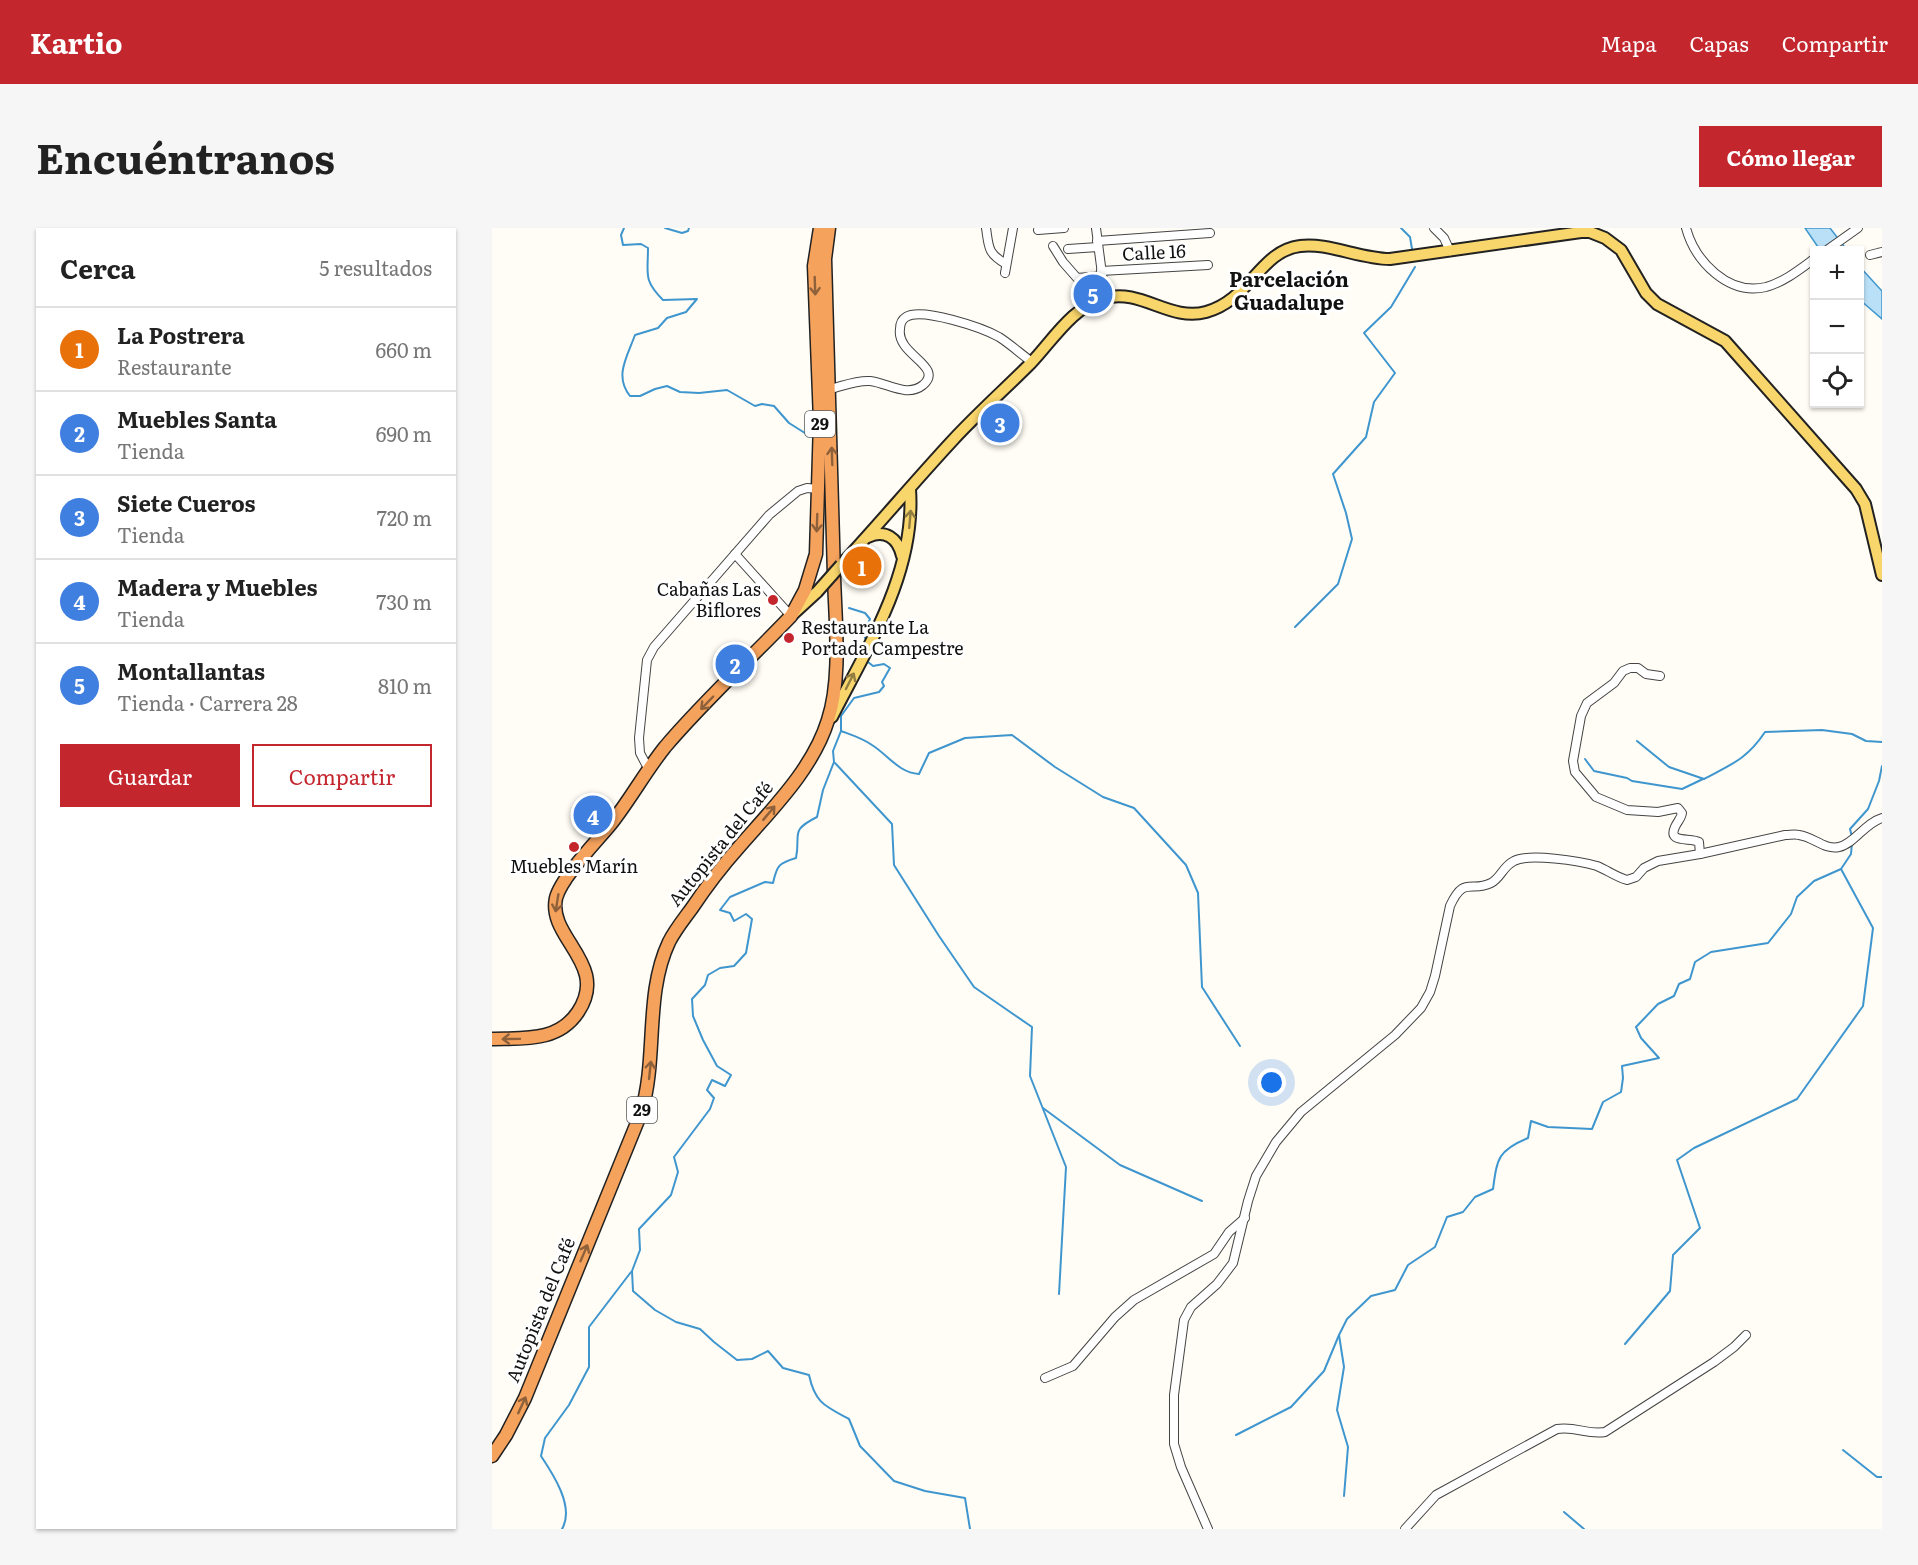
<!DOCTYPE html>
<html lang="es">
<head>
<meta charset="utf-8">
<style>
  :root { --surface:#fff; --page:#f6f6f6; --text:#222; --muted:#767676; --line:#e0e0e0; --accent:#c4262e }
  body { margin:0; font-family:Literata,serif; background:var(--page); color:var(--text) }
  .controls { position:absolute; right:18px; top:18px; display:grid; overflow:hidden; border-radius:0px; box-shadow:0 2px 4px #0004 }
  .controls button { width:54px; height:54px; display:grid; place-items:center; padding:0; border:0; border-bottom:2px solid var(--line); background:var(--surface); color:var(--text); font:30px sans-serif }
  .you { position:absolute; left:780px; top:855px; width:21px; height:21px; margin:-15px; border:4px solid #fff; border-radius:50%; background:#1a73e8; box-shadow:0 0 0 9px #1a73e833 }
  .badge { display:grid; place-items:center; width:39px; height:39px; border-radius:50%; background:var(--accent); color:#fff; font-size:20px; font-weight:700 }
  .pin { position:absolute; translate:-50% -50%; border:3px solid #fff; box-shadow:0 2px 6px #0006 }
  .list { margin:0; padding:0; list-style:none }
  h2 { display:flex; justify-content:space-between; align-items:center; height:78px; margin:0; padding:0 24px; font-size:26px }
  h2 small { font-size:20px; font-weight:400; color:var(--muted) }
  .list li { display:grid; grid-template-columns:39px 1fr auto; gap:18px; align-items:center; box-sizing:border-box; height:84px; padding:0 24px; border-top:2px solid var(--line) }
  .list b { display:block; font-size:22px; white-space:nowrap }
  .list p { margin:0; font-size:20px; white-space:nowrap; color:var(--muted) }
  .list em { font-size:20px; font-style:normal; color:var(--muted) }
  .actions { display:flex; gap:12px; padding:18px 24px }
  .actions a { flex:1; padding:14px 0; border:2px solid var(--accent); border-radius:0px; text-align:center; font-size:21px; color:var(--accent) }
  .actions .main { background:var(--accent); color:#fff }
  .icon { flex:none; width:33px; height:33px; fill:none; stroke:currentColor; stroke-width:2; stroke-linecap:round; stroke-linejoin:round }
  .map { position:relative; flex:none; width:1390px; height:1301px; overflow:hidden; border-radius:0px }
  header { display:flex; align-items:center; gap:36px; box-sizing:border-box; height:84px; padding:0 30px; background:var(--accent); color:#fff }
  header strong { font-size:28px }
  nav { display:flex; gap:33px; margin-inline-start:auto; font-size:21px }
  .intro { display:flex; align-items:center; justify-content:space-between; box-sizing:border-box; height:144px; padding:0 36px }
  h1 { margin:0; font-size:42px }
  .button { padding:15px 27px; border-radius:0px; background:var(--accent); color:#fff; font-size:21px; font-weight:700 }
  main { display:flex; gap:36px; padding:0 36px }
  aside { flex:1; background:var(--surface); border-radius:0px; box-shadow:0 2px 4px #0004 }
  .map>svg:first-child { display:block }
  .water { fill:#b9e0f7; stroke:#3f96cf; stroke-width:1.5 }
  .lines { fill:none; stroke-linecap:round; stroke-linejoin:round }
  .stream { stroke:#3f96cf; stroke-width:2 }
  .minor-casing { stroke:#444; stroke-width:10 }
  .major-casing { stroke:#222; stroke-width:14 }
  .highway-casing { stroke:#222; stroke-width:15 }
  .minor { stroke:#fff; stroke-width:8 }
  .major { stroke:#f9d66b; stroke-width:10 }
  .highway { stroke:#f5a25d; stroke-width:12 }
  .major-bridge-casing { stroke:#222; stroke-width:14; stroke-linecap:butt }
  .major-bridge { stroke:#f9d66b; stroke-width:10 }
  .oneway { stroke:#8e613b }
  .oneway2 { stroke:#917d42 }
  .poi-dot { fill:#c4262e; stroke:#fff; stroke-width:2 }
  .labels { text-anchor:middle; stroke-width:6; stroke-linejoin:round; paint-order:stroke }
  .shield { fill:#fff; stroke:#585858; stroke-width:1.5 }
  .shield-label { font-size:16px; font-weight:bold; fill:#111 }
  .street-label { font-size:18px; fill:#111; stroke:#fff }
  .poi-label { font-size:18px; fill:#111; stroke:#fff; text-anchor:end }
  .neighbourhood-label { font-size:20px; font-weight:bold; fill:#111; stroke:#fff }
</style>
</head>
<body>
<header>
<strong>Kartio</strong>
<nav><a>Mapa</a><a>Capas</a><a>Compartir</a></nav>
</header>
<div class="intro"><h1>Encuéntranos</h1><a class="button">Cómo llegar</a></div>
<main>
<aside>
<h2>Cerca<small>5 resultados</small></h2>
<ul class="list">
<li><span class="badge" style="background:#e8710a">1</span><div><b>La Postrera</b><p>Restaurante</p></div><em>660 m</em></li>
<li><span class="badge" style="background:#3f7fe0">2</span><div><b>Muebles Santa</b><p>Tienda</p></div><em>690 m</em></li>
<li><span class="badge" style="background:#3f7fe0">3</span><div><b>Siete Cueros</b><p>Tienda</p></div><em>720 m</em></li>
<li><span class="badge" style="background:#3f7fe0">4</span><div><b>Madera y Muebles</b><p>Tienda</p></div><em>730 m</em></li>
<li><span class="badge" style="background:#3f7fe0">5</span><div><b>Montallantas</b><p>Tienda · Carrera 28</p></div><em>810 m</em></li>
</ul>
<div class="actions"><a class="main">Guardar</a><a>Compartir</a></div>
</aside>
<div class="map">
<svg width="1390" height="1301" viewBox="0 0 1390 1301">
  <rect width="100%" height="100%" fill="#fffdf5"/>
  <!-- water -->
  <g class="water">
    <polygon points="1313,0 1338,0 1355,22 1328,22"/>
    <polygon points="1368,39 1390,63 1390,91 1368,72"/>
  </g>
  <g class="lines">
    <!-- stream -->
    <g class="stream">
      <path d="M132 0 129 7 131 17 149 16 156 20C156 46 151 52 171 72L205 71 194 84 175 90 166 100 143 107C135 129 122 148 138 168H148L163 161 175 158 188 164 207 165 235 162 263 178 270 176 282 178 297 195 316 207"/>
      <polyline points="173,0 190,5 196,3 197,0"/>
      <polyline points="909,0 918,9 920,21"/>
      <polyline points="357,380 373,385 378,391 373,402 373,410"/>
      <polyline points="803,399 846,356 860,311 854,285 841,246 874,209 882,174 903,145 872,105 899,79 923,39"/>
      <path d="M376 434 381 438 392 436 398 440 390 454 392 458 387 464 362 470 349 488V503L341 523 342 534 331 562 325 589C297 603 309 606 304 630 287 635 285 637 281 655L273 654 238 669 228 682 238 685 242 693 254 686 260 691 254 725 242 738 228 740 216 747 213 757 200 771 201 788 211 812 225 838 239 847 233 858 220 852 215 862 222 870 218 881 182 929 186 944 179 967 147 1001 148 1022 140 1043 141 1063 163 1082 184 1094 208 1101 222 1114 245 1132 260 1131 276 1123 291 1140 317 1147C323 1175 333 1178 357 1191L368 1218 402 1253 433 1263 473 1270 478 1301"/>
      <path d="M349 503C360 507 370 510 380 517 396 527 407 545 427 546L437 525 473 510 520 507 563 539 611 569 642 580 694 637 706 665 710 759 748 818"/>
      <path d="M1145 513 1177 539 1212 551C1240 536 1255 531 1273 504L1330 502 1360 506 1374 513 1390 514"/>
      <polyline points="1093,531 1102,543 1135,550 1140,553 1190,561 1211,551"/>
      <polyline points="343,535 400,596 402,637 447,708 482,759 540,799 538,848 574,939 567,1066"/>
      <polyline points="1360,609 1358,601 1376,581 1387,553 1390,538"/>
      <polyline points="551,880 628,937 710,973"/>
      <polyline points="1133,1116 1178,1063 1181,1027 1208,1000 1185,932 1202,920 1305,871 1371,778 1381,700 1349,641 1359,626 1360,615"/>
      <polyline points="744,1207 799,1179 832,1143 847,1107"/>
      <polyline points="1351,1222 1385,1249 1390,1249"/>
      <path d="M852 1268 856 1219 845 1182 852 1139 847 1107 855 1091 879 1068 903 1062 916 1037 943 1019 955 989 971 984 983 969 1001 961C1005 931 1006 922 1036 910L1039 893 1056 899 1100 901 1111 874 1129 864 1131 850 1130 838 1167 830 1149 810 1144 799 1166 776 1182 768 1187 756 1198 751 1203 734 1219 724 1276 715 1299 686 1305 669 1322 653 1349 641"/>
      <polyline points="1072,1284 1092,1301"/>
      <path d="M70 1301C83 1279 61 1246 49 1228L53 1210 77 1177 97 1139V1099L139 1044"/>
    </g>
    <!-- minor casing -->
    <g class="minor-casing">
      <g id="minor">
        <path d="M494 0C497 19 495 25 514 36"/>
        <polyline points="604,0 613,69"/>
        <polyline points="942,0 952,10 958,23"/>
        <path d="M1194 0C1203 33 1236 68 1274 59 1292 54 1307 42 1322 31"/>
        <polyline points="546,2 572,0"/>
        <polyline points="605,13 718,5"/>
        <polyline points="561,18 571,34 585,50 610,48"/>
        <polyline points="576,21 606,19"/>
        <polyline points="1335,22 1366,0"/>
        <polyline points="1378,27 1390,24"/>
        <polyline points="609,43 716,37"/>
        <polyline points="513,45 521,0"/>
        <path d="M338 161C351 158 364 152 378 153 396 155 415 170 431 157 453 138 404 127 408 101 408 97 409 92 414 89 430 79 491 100 507 109 518 116 529 126 540 134"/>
        <polyline points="243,326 299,388"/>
        <path d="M1168 448 1154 446 1146 440H1138L1131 443 1122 455 1095 475 1089 488 1081 533 1083 544 1104 569 1135 582 1166 584 1186 580 1190 585C1189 591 1185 594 1183 599 1175 616 1199 609 1207 614L1208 626"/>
        <polyline points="157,542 148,525 147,510 155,432 162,419 277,287 306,263 315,260 327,261"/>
        <polyline points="553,1150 581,1138 623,1089 642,1072 722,1026 737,1004 753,990"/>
        <path d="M716 1301 689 1239 682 1216V1167L692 1092 699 1079 725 1056 741 1035 756 973 764 948 784 914 809 884 903 807 929 780 938 764 943 748 958 678C972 647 979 665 999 655 1009 650 1011 638 1022 633 1037 625 1088 633 1105 638 1115 642 1124 649 1135 652L1144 649 1152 640 1166 633 1208 626 1293 607C1298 607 1303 606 1307 607 1322 609 1332 622 1347 619 1362 616 1373 595 1390 590"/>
        <path d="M913 1301 944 1267 1065 1201C1084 1198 1095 1207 1113 1204L1222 1134 1242 1119 1254 1107"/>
      </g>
    </g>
    <!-- major casing -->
    <g class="major-casing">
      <g id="major">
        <path d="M376 309C393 301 406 310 410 328"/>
        <path d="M349 337C387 296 423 253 461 212 486 185 513 161 539 135 560 113 581 78 613 70 649 60 678 94 714 84 758 72 768 23 808 18 835 14 868 31 898 31L1089 4H1098L1113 10 1129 22 1154 65 1165 76 1233 113 1364 261 1373 276 1390 347"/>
        <polyline points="301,386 325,364"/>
        <path d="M340 489C376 418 424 344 418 261"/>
      </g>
    </g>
    <!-- highway casing -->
    <g class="highway-casing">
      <g id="highway">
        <path d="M0 811C32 810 66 814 86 784 118 736 55 710 64 670 69 650 104 614 118 597 138 572 153 544 173 519 212 473 258 431 299 388L313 362 324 326 328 193 322 38 328 0"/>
        <path d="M0 1228 14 1207 33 1170 149 885C166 830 152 767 177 714 183 702 192 691 200 680 214 659 230 638 247 619 280 581 321 541 336 492 350 449 343 392 342 347 340 242 335 136 333 31L337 0"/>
      </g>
    </g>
    <!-- minor -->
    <use href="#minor" class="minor"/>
    <!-- major -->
    <use href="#major" class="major"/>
    <!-- highway -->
    <use href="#highway" class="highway"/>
    <!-- major-bridge casing -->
    <g class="major-bridge-casing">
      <polyline id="major-bridge" points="325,364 349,337"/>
    </g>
    <!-- major-bridge -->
    <use href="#major-bridge" class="major-bridge"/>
  </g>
  <!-- one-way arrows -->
  <defs><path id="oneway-shaft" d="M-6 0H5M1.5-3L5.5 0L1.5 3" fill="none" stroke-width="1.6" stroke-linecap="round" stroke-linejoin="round" transform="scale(1.5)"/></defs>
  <g class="oneway">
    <use href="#oneway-shaft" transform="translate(323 58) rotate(88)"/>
    <use href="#oneway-shaft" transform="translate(340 228) rotate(-92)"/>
    <use href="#oneway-shaft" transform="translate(325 295) rotate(92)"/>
    <use href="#oneway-shaft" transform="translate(215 475) rotate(134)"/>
    <use href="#oneway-shaft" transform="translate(277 585) rotate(-50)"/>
    <use href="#oneway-shaft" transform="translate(65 675) rotate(99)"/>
    <use href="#oneway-shaft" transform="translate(19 811) rotate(179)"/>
    <use href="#oneway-shaft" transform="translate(158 842) rotate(-84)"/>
    <use href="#oneway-shaft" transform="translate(92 1025) rotate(-67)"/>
    <use href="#oneway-shaft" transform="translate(30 1177) rotate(-65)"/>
  </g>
  <g class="oneway2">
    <use href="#oneway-shaft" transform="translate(418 291) rotate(-85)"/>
    <use href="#oneway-shaft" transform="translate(358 453) rotate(-63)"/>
  </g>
  <!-- markers -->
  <g class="poi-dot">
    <circle cx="281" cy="372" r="6"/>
    <circle cx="297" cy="410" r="6"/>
    <circle cx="82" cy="619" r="6"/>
  </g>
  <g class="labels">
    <!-- shield labels -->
    <g class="shield">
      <rect x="313" y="183" width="30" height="26" rx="4.5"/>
      <rect x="135" y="869" width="30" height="26" rx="4.5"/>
    </g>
    <g class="shield-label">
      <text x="328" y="202">29</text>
      <text x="150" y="888">29</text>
    </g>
    <!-- street labels -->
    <g class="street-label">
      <text transform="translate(662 25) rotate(-3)" y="6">Calle 16</text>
      <text transform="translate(229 616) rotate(-51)" y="6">Autopista del Café</text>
      <text transform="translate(49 1082) rotate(-68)" y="6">Autopista del Café</text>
    </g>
    <!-- poi labels -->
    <g class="poi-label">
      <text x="269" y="368">Cabañas Las<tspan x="269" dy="21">Biflores</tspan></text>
      <text x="309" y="406" text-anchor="start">Restaurante La<tspan x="309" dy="21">Portada Campestre</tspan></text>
      <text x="82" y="645" text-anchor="middle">Muebles Marín</text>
    </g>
    <!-- neighbourhood labels -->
    <g class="neighbourhood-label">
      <text x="797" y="59">Parcelación<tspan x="797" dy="23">Guadalupe</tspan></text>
    </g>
  </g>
</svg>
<div class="controls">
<button>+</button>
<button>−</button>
<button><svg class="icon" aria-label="locate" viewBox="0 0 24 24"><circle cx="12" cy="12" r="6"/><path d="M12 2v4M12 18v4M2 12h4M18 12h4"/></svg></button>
</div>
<div class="you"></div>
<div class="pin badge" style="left:370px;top:338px;background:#e8710a">1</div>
<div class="pin badge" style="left:243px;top:436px;background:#3f7fe0">2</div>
<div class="pin badge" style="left:508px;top:195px;background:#3f7fe0">3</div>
<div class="pin badge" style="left:101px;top:587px;background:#3f7fe0">4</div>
<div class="pin badge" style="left:601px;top:66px;background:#3f7fe0">5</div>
</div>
</main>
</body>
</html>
